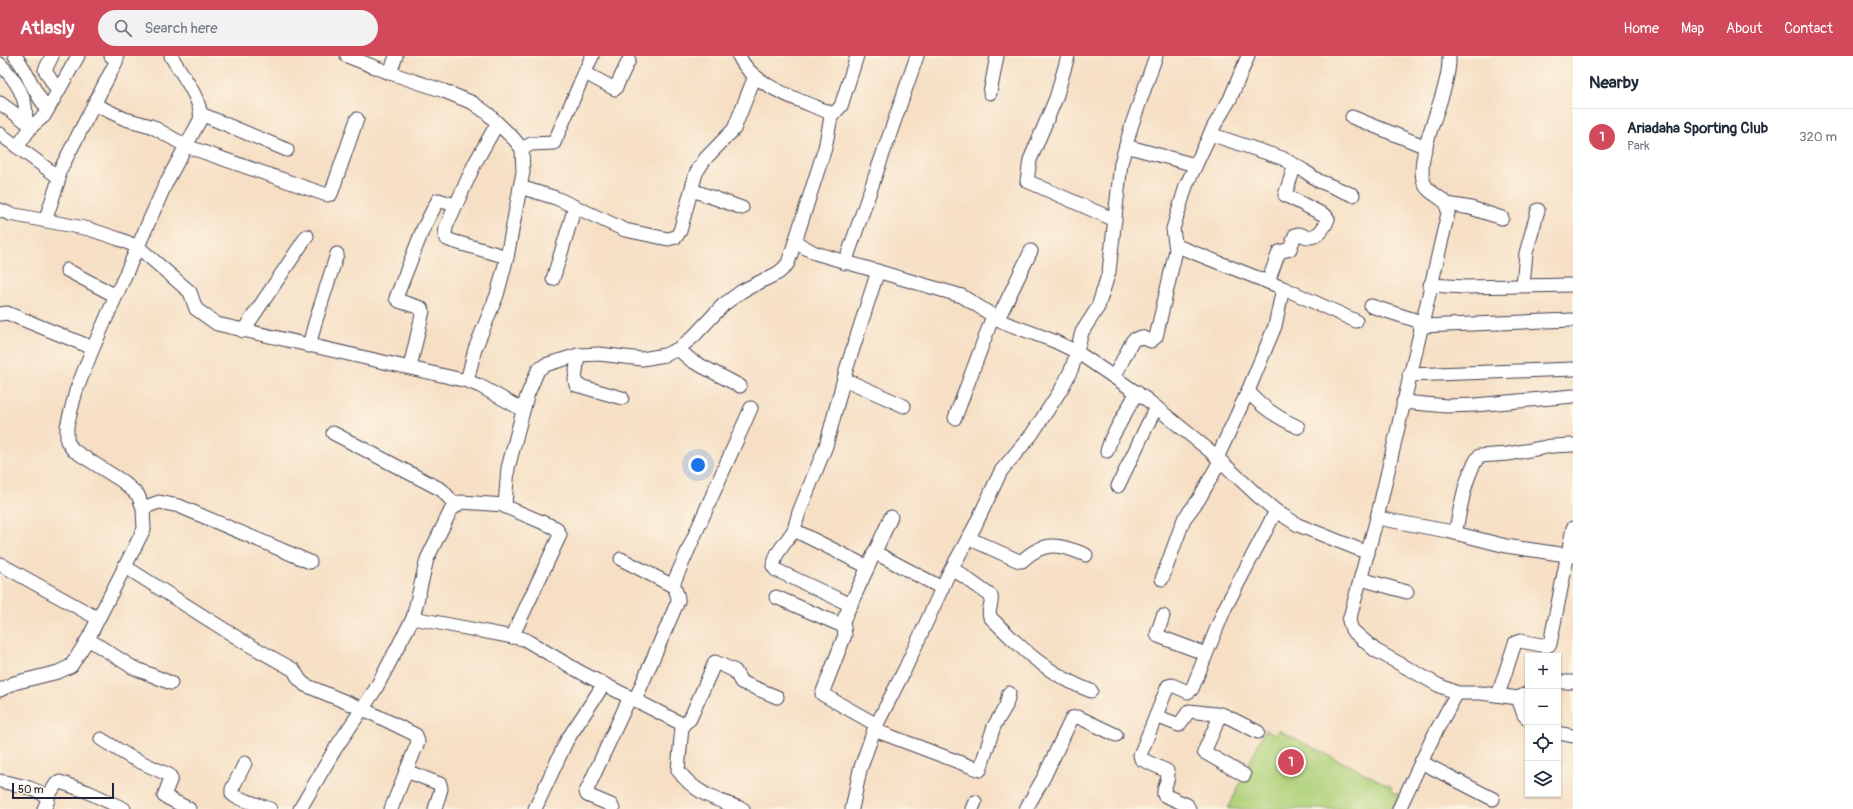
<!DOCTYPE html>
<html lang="en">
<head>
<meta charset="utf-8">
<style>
  :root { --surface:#fff; --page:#f2f2f3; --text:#1f2937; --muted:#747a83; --line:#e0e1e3; --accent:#d1495b }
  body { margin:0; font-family:Pangolin,sans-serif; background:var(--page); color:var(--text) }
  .controls { position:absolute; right:12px; bottom:12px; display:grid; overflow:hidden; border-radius:0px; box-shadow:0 1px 3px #0004 }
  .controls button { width:36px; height:36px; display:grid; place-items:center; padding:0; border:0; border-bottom:1px solid var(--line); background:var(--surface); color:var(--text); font:20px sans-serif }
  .scale { position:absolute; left:12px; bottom:10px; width:102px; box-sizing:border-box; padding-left:4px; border:2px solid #22223b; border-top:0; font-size:11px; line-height:14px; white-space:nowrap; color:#22223b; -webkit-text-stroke:3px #fcf5e5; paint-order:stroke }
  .you { position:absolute; left:698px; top:409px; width:14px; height:14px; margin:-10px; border:3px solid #fff; border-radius:50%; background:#1a73e8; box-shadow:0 0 0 6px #1a73e833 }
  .badge { display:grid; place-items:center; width:26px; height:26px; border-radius:50%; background:var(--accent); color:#fff; font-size:13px; font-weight:700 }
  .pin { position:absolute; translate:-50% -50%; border:2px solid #fff; box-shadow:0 1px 4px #0006 }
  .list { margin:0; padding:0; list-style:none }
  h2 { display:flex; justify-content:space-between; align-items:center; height:52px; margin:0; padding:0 16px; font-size:17px }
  h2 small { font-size:13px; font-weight:400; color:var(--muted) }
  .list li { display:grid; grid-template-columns:26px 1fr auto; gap:12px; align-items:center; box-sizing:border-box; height:56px; padding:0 16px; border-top:1px solid var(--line) }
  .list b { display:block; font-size:15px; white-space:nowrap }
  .list p { margin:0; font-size:13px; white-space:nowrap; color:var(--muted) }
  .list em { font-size:13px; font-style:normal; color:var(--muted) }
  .icon { flex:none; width:22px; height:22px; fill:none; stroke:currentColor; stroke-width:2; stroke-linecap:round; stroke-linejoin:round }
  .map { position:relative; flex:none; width:1573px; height:753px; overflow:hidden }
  header { display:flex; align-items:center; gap:24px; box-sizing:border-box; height:56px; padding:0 20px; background:var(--accent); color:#fff }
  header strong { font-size:19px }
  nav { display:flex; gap:22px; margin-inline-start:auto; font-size:14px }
  .search { width:280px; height:36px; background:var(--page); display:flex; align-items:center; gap:10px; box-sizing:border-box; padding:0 14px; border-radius:22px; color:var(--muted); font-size:15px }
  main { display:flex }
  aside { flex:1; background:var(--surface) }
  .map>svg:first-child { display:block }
  .green { fill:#aed179; stroke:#687a5a }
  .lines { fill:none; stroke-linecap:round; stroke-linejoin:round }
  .minor-casing { stroke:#423e50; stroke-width:15 }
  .minor { stroke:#fff; stroke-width:13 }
</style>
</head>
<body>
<header>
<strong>Atlasly</strong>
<div class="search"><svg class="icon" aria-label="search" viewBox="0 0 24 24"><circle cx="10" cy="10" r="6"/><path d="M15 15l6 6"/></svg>Search here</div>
<nav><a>Home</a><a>Map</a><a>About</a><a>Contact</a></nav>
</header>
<main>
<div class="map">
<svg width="1573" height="753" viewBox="0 0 1573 753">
  <rect width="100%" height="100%" fill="#fcf5e5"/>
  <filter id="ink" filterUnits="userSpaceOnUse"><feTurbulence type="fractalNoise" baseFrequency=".025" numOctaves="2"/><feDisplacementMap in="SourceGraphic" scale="8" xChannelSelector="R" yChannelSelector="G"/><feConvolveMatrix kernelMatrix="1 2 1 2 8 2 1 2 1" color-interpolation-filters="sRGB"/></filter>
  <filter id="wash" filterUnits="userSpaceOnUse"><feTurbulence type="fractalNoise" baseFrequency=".012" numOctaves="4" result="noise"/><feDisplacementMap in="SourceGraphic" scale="16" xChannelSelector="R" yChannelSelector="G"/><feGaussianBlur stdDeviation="0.9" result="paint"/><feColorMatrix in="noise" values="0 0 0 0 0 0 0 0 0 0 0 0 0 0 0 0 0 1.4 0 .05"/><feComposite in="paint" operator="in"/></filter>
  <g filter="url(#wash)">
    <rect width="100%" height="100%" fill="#f6dfc4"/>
    <!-- green -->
    <polygon class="green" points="1265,674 1275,678 1278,674 1392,731 1391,734 1398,738 1393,753 1228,753"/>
  </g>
  <g filter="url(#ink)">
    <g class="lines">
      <!-- minor casing -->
      <g class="minor-casing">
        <g id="minor">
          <path d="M15 0C29 16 33 38 48 53"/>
          <polyline points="52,0 45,14 58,36"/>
          <polyline points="347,0 390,17 444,35 473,47 487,57 514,83 522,93 523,116 507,201 497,239 475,293 467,325"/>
          <path d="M739 0C752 30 800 44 828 56L831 61 825 92 795 186 815 197 962 240 1003 266 1054 285 1077 296 1146 343 1210 395 1258 440 1276 455 1298 469 1368 497"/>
          <polyline points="1068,0 1056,42 1030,104 1027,125 1115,164"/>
          <path d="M1449 0C1451 38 1413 97 1424 127 1428 137 1440 140 1447 148L1448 157 1377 462 1349 565 1352 574 1375 594 1438 629 1457 637H1481L1518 642 1528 637"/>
          <path d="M0 8C15 23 29 44 25 65"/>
          <polyline points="390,17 396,0"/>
          <polyline points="585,17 615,33 629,4"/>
          <polyline points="990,37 997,0"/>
          <polyline points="0,47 32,70"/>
          <polyline points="94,48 125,63 151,70 186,90 327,139 331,138 357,63"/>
          <polyline points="201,58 287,94"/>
          <polyline points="831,61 841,50 857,0"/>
          <polyline points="1352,61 1426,91"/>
          <polyline points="497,68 475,107 446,171 445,179 447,183 452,185 507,201"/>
          <polyline points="0,78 57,120 59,123 45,165"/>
          <polyline points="1210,78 1282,102 1303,114 1319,125 1353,139"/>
          <polyline points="1126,90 1195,109"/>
          <polyline points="17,91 32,70 44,60 78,0"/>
          <polyline points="522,93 531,88 554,87 592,0"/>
          <polyline points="57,120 116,6 117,3 111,0"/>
          <polyline points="520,131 556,142 625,174 668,183 676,181 680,175 696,117 705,103 734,73 755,20"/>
          <polyline points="692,134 742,152"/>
          <polyline points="1447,148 1471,152 1502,162"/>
          <polyline points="0,154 10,158 89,173 119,183 138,191 190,236 196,253 217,268 467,325 480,330 523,354"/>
          <polyline points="1177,190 1283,232 1275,270 1248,335 1217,402"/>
          <polyline points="845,207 917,0"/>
          <polyline points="67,214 116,240"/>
          <polyline points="553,223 575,151"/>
          <path d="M1268 226 1279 196 1290 193 1295 179C1299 177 1300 178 1304 180 1316 184 1324 173 1328 163L1326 160 1285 139 1295 109"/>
          <polyline points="1430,229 1465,231 1573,229"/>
          <polyline points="1523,229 1526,197 1538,154"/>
          <polyline points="1283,232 1356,265"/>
          <polyline points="1371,250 1421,266"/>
          <polyline points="0,258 7,257 93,292"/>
          <polyline points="998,263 1031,195"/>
          <polyline points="1420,270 1573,264"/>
          <polyline points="243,275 307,180"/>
          <polyline points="309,290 315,267 337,198"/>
          <polyline points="678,293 692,305 740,330"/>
          <polyline points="578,299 575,324 576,329 622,342"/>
          <polyline points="410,311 423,255 421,252 399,245 396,242 423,173 438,144 455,149"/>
          <polyline points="1409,319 1573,313"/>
          <polyline points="1114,321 1133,284 1141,281 1151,285 1156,281 1176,194 1173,173 1186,130 1214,70 1230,43 1248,0"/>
          <polyline points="844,323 904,350"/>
          <path d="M1248 335C1262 352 1278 362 1298 371"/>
          <polyline points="1403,346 1447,350 1475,349 1573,340"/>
          <polyline points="955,362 993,260"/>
          <polyline points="333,377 442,434 456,450"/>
          <polyline points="1107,395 1111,383 1137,336"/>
          <polyline points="1118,430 1156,351"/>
          <polyline points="504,450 556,472 560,479 512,581"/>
          <polyline points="143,452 159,446 179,450 310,506"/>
          <polyline points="1377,462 1447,475 1506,490 1573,500"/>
          <polyline points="794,474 868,511"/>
          <path d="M1455 477C1461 453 1464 421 1479 400L1508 398 1552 390 1573 389"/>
          <path d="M968 482 1019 505H1022C1044 484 1060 488 1086 499"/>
          <polyline points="874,496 942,532"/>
          <polyline points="621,503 673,530"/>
          <polyline points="0,508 97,562"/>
          <polyline points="124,510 244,586 294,614 299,623 305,629 363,653 416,679 418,686 391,753"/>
          <path d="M952 512 991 540C993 548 987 553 990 561 1021 592 1048 619 1091 635"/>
          <polyline points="1162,523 1184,463 1199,443 1220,405"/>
          <polyline points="1361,523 1407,536"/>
          <polyline points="776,541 843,570"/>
          <polyline points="851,549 776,514 773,510 777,498 794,474 799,456 826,390 847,311 878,215"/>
          <polyline points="1163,560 1157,578 1158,580 1206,598"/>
          <path d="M413 562 524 583 582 617 680 667 682 671 678 714C694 737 716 744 743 753"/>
          <polyline points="88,583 132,611 171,627"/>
          <polyline points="1558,626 1573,626"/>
          <path d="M0 634 14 627 58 616 71 610 88 583 144 473 143 452 138 439 122 425 73 394 67 385V370L76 335 93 292 166 127 200 64C204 46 180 16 171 0"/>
          <polyline points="1498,639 1515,587 1520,585 1547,590 1550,588 1573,472"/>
          <polyline points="1518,642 1524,659 1528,663"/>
          <path d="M635 644 678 545C679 538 673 533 674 526L751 352"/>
          <polyline points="1221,658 1204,696 1244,719"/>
          <polyline points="1156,660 1179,669 1189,655 1224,659 1258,676"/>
          <polyline points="682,669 690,663 715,606 735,615 741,626 777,641"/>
          <polyline points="877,669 822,638 845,579 843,565 891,461"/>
          <polyline points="874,674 980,714 994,670 1006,650 1009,637"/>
          <polyline points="1558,677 1573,680"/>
          <polyline points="101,683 130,701 169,719 171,722 164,740 189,753"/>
          <polyline points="1421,706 1493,743"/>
          <polyline points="245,707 232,733 232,738 236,741 270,753"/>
          <polyline points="406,715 440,728 441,733 435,753"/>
          <path d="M0 725C12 728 42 732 48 744L44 753"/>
          <polyline points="47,742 56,728 60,726 88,736 124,753"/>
          <polyline points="300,753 335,693 375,634 413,562 427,503 451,454 461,446 505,449 508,412 527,340 538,314 545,309 578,299 599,298 642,303 665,299 678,293 693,281 723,249 742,235 778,217 784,212 788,207 795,186"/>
          <polyline points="535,753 567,684 604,628"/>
          <polyline points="613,753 611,749 587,739 586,736 630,641"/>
          <polyline points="852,753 860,714 874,674 905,613 948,519 974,472 1001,415 1032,378 1062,332 1072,312 1082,276 1098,251 1109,216 1121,107 1132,68 1156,0"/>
          <polyline points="972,753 975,746"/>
          <polyline points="1026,753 1044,721 1072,662 1078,661 1116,679"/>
          <path d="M1189 753 1187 749 1164 739C1162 731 1171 723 1167 715L1141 703 1140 699 1168 630 1172 629 1188 636 1192 633 1225 552 1276 455"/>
          <polyline points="1399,753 1434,679 1457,637"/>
        </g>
      </g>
      <!-- minor -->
      <use href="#minor" class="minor"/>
    </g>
  </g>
</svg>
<div class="controls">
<button>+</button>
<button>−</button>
<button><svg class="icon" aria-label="locate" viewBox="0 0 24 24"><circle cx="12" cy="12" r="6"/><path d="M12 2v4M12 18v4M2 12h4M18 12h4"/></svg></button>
<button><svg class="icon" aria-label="layers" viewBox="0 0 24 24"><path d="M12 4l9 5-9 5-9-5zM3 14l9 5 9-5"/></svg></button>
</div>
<div class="scale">50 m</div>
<div class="you"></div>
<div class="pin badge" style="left:1291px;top:706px">1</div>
</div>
<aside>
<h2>Nearby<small></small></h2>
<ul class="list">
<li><span class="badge">1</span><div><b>Ariadaha Sporting Club</b><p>Park</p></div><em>320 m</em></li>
</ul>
</aside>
</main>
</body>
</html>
